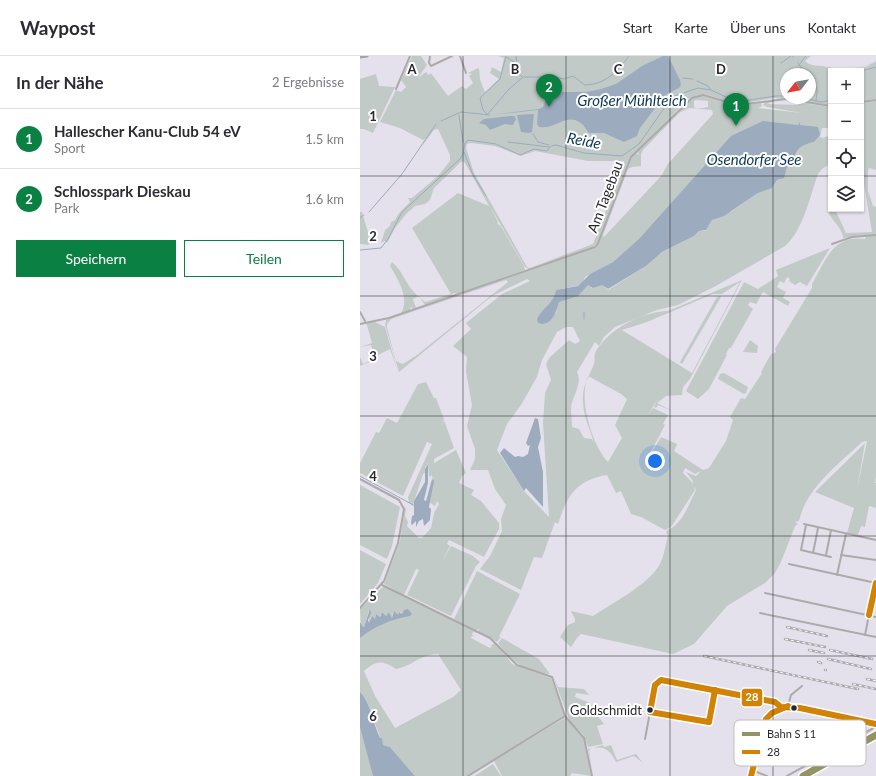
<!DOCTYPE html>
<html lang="de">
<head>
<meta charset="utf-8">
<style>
  :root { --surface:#fff; --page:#f2f2f3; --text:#2b2b33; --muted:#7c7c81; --line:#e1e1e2; --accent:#0b8043 }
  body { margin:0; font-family:Lato,sans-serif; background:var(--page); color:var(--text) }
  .controls { position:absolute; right:12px; top:12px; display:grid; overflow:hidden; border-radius:0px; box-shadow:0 1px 3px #0004 }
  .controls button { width:36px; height:36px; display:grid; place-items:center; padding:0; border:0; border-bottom:1px solid var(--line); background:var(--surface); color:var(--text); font:20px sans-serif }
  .compass { position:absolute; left:420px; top:12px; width:36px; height:36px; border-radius:50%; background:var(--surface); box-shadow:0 1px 3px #0004; rotate:239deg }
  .you { position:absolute; left:295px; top:405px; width:14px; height:14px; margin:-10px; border:3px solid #fff; border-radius:50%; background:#1a73e8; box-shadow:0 0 0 6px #1a73e833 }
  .badge { display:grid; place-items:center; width:26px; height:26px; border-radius:50%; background:var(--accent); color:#fff; font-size:13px; font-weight:700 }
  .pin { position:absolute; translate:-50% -33px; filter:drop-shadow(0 1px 2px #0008) }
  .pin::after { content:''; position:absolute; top:21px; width:14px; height:12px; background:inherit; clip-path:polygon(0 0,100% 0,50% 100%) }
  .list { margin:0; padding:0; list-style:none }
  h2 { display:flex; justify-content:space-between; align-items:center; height:52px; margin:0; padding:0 16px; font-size:17px }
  h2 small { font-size:13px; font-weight:400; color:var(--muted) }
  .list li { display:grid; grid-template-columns:26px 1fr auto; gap:12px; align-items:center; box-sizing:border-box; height:60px; padding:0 16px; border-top:1px solid var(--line) }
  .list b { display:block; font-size:15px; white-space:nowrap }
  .list p { margin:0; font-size:13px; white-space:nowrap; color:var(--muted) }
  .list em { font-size:13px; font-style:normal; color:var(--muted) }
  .actions { display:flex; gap:8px; padding:12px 16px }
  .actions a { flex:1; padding:9px 0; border:1px solid var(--accent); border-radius:0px; text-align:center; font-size:14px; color:var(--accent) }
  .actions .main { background:var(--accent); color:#fff }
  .icon { flex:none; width:22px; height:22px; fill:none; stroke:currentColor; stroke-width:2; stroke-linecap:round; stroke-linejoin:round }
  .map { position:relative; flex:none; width:516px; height:720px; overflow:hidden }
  header { display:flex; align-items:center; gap:24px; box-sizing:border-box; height:56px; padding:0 20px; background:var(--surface); border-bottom:1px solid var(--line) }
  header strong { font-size:19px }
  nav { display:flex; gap:22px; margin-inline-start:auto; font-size:14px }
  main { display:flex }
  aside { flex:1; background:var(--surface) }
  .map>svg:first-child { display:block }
  .green { fill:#c2cac7; fill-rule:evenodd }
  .water { fill:#9cacbe }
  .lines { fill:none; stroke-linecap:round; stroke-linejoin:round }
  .stream { stroke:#9cacbe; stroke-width:1 }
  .minor { stroke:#adaaaa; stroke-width:2 }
  .major { stroke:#a5a2a4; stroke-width:3 }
  .rail-casing { stroke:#aeaaae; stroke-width:2.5 }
  .rail { stroke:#fff; stroke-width:1; stroke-dasharray:3; stroke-linecap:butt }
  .bus-1-casing { stroke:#fff; stroke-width:9 }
  .bus-1 { stroke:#d08305; stroke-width:6 }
  .rail-1-casing { stroke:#fff; stroke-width:10 }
  .rail-1 { stroke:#949365; stroke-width:7 }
  .grid { fill:none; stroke:#29272e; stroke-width:1; stroke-opacity:0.55 }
  .bus-dot { fill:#29272e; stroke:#fff; stroke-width:1.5 }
  .labels { text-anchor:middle; stroke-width:4; stroke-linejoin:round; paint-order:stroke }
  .bus-label { font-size:13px; fill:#29272e; stroke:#fff; text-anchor:end }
  .street-label { font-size:14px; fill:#29272e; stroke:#fff }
  .water-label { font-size:15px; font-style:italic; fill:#0c3655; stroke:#fff }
  .key { fill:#fff; stroke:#bfbec0; stroke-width:1 }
  .key-label { font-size:11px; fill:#29272e }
  .grid-label { font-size:13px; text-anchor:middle; font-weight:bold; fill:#29272e; stroke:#fff; stroke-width:4; stroke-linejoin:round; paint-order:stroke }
  .line-badge { stroke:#fff; stroke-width:1.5 }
  .badge-label { font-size:11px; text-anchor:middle; font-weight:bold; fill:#fff }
</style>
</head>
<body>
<header>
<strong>Waypost</strong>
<nav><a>Start</a><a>Karte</a><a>Über uns</a><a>Kontakt</a></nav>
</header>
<main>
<aside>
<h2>In der Nähe<small>2 Ergebnisse</small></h2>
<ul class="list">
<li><span class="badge">1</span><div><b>Hallescher Kanu-Club 54 eV</b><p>Sport</p></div><em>1.5 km</em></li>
<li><span class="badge">2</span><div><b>Schlosspark Dieskau</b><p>Park</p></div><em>1.6 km</em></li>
</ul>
<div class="actions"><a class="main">Speichern</a><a>Teilen</a></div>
</aside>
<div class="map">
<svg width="516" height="720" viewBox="0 0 516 720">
  <rect width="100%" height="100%" fill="#e5e1ec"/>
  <!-- green -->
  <g class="green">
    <path d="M52 0H61L67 9 58 22 66 16 69 19 71 17 88 40 102 30 106 33 113 27 109 20 112 18 108 17 118 12 119 13 120 23 125 36 139 23 130 17 132 11 141 16 144 2 138 0H451L445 5C452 11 457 9 465 11 482 13 496 15 511 9 503 10 495 13 486 13 476 13 467 10 457 10 465 9 471 12 479 13 490 14 506 12 516 5V43L501 45V15H471V49L414 42 378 48 344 38 328 43 270 102 238 185 233 191 169 213 165 211 131 152 138 166 137 168 140 169 164 210 165 214 98 238 94 237 90 240 65 249 59 240 53 243 56 252 53 253 51 251 50 254 41 257C50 243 38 223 30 210L32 206C42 214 45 226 53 235 57 240 61 242 65 246L91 238 52 172 98 137 129 150 105 107 102 105 74 132 70 144 65 148 55 150 46 158 35 172 27 187 25 185 21 187 25 174 30 170 31 166 35 164 39 157 50 146 48 142H52L78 120 90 105V99L78 73 74 74 62 90 66 82 63 84 40 72 20 66 36 34 41 36 46 31 41 24ZM426 18H450V42H426ZM111 87 135 90 161 100 175 95 228 105H264V108L233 188 170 212 167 211 114 117 106 92 107 88Z"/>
    <polygon points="16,18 19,30 35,31 13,77 4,73 0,73 0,23"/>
    <path d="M342 40 377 49 374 57 378 50 401 47 402 50 398 52 442 57 407 51 403 49 405 46 417 44 407 48 438 49 439 47 420 44 471 51V72H462L460 81 463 82 471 79V107L462 113 458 118C450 140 443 175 425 190L354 231 318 249 297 254 255 271 244 281 239 290 235 286 217 316C223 328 212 340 211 352 211 358 212 365 212 371L219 373 224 382 232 383 234 387C230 373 223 360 223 345 222 329 228 324 233 310 236 306 233 300 236 295 250 272 282 256 308 255L382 224 330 323 323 331 322 339 306 340 297 347 312 355 298 349 296 352 294 351 297 344 288 359 293 352 308 359 303 368 305 369 284 409 301 381 317 388 314 395 343 414 349 412 366 385 373 364 370 361 381 342 385 343 402 317 401 316 411 298 416 296 415 293 452 232V228C465 205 473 178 505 183L506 179 483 182C484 170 460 158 471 146V153H475L486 177 512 176 501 110V47L516 45V114L509 112 508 115V135L513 150 516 151V420L515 427H516V452L509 450 505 471 501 470 498 479 487 477 494 452 455 436 505 387 497 434 507 385 502 386C479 408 446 432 439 465L435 466 438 468 435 470 421 506 415 517 405 527 367 550 334 588 313 598 221 578 217 582 211 591 200 581 208 569 215 566V563L211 555 233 560C251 548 283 531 296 514 304 505 305 490 308 479L306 477 307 474C322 470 329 447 336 434L332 428 333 425 326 416 336 420 341 415 335 418 325 412 323 417 331 425 335 434 311 471 305 474 281 461 271 458 261 435 256 437 247 419C216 424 207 440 198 468L195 466 182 502 174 501 161 534 120 513 130 500 142 475 141 463 146 449 135 433 128 414H110L115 403V393L107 370 112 349 106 316 107 301 93 290 111 273 106 267 142 238 170 225 167 223 132 240 39 316 25 269 26 264 234 192 237 189 271 102 276 97 280 99 277 96 332 42ZM336 44 348 45V51L337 53 334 51V45ZM329 52 352 54 353 58 307 109 302 119 244 181 243 179 268 113 272 111 281 110V98L283 94 319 57ZM458 80 454 86C446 88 436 91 435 101L438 102 427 111 420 124H417L414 129 398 137 372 155 352 164 345 175H339L334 180 302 196 286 210 248 234 241 228 232 232 228 228 215 240 198 245 196 257 187 250 194 242 196 234 221 229 225 221 253 206 279 184 361 92ZM146 224 148 226 57 299 43 308 36 305 27 272V268L31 263ZM380 226 332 317 262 274 287 266 353 238H362ZM206 271H213L220 285 215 288 209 284 189 302 186 308 191 324 185 337 183 367 189 461 164 435 137 394 147 368 161 349 177 321 182 304 197 276ZM228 320 261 338 267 343 255 369 262 382 248 406C232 389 218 343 228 320Z"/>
    <polygon points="0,156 2,156 8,176 9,189 0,188"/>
    <polygon points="470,192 447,230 440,226 435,229 429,225 430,223 427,221 424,227 420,225 417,231 426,236 423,242 430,246 428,250 403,236 396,248 390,246 388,249 393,253 371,292 369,292 366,298 367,299 349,333 338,343 326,335 384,226 398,233 418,220 416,214"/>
    <polygon points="360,240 361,241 322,308 320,306 357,241"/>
    <polygon points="6,266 15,266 25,271 37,313 30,293 18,299 16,303 0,310 0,301 3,308 15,302 11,289 0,291 12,287"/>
    <polygon points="390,284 398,290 397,297 383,296"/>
    <polygon points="364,317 388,331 386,337 384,338 358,323 360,318"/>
    <polygon points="66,326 74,342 76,342 84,363 80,370 84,364 94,392 74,403 74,407 96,394 106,417 102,420 99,427 114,434 111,439 121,445 139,467 139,473 124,501 89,484 87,488 90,490 82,506 91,490 113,500 120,506 116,510 91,560 47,539 59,514 56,513 44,539 24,528 40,485 45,451 46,453 45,460 48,466 47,470 59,482 62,482 71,472 74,457 79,448 77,445 75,450 69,446 73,426 72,419 69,421 68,407 65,412 65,417 63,418 53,449 49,447 48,441 72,388 67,386 43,440 0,417 0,407 16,376 19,377 27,362 37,367 58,328"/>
    <polygon points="0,429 40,451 32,490 27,503 0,489"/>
    <polygon points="0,494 26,508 18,527 0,548"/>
    <polygon points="117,515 160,538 139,581 141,581 137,586 118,575 120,572 116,575 94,563"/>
    <path d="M24 530 118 577 113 576 112 579 116 581 112 580 111 582 130 592 132 590 128 588 132 589 134 587 131 584 138 589 152 608 191 622 205 659 107 720H55L30 691 23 689 14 665 0 636V582C11 573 34 560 48 560L44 554 42 558 40 555 38 559 33 556 32 562 29 556 26 560 22 556 19 561 16 558 15 563 11 561 9 567V554L4 571 1 570 0 553ZM78 598 101 634 93 641 35 672 15 640 4 615C16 604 23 604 36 613 53 610 58 599 78 598Z"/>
    <path d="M142 582 179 603 190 618C166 617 152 605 138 587Z"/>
    <polygon points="192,617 198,631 224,633 229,639 216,637 215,641 230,647 238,657 237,659 244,668 237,670 243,688 228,691 223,678 210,666"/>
    <polygon points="206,661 223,680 231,720 212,717 210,720 142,720 134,705"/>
    <polygon points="0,671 2,674 13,720 0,720"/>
    <path d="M243 689 244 691 251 689 257 704 276 698 283 707 274 700 256 706C250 694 245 690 231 692L229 695 233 720 228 693Z"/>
    <polygon points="133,708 141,720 114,720 116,719"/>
  </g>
  <!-- water -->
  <g class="water">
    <path d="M303 0H308L320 24 321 29 319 32 305 39 280 72 277 80 264 86 244 77H229C226 74 225 70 221 67 206 56 195 74 179 71L177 68 178 54 130 59 179 53 183 51 188 39 192 34 204 36H226L241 33 256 28 282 10Z"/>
    <polygon points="174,58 172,76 169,77 161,76 157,59"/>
    <polygon points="150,60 154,60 156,63 153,69 145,68 130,74 126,69 119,67 124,63"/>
    <path d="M403 65 438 69 440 66V69L458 71 460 79 454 86C446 88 436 91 435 101H439L433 108 427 111 424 122 417 124 412 132 398 137 364 160 352 164 346 174 339 175 334 180 302 196 286 210 248 233 242 229 233 232 228 229 218 240 199 246C196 256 192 271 178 267L177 263C183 251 194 247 196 234L218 230 230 218 253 206 279 183 371 80Z"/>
    <polygon points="175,362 178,363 181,382 178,391 183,416 183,451 166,432 164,435 140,397 144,392 155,401 158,400 163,401 168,398 170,389 168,390 166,387"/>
    <polygon points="68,408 68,427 64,444 66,445 72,423 74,425 69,451 71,453 70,464 64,470 63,463 59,465 56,471 56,465 52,469 51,467 52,460 54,459 54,445 65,426 65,413"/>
    <path d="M10 553 11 557 8 564 9 567 12 560 15 563 16 558 20 561 22 556 26 560 29 556 32 562 34 555 38 559 39 556 42 558 44 554 48 553 52 558 50 560C32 563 15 570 0 582V566L2 570 4 571Z"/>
    <path d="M0 636C11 648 13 668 20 682H22L23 689 30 691 55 720H13L0 671Z"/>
  </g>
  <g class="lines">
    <!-- stream -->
    <g class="stream">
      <polyline points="156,0 158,16"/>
      <polyline points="433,0 433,1"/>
      <polyline points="146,1 156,7"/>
      <polyline points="421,7 431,0"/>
      <polyline points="438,7 446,18"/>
      <polyline points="439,9 446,0"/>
      <polyline points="501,15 516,11"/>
      <polyline points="158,17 162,21"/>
      <polyline points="323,22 333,23"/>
      <path d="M450 23C460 35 457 32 456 45"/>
      <polyline points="337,25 348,30 351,34"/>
      <polyline points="443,42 462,46 471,44"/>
      <polyline points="127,58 123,54 120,42 140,23 146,0"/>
      <polyline points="99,59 103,86"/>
      <path d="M127 59 149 33 163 21H194L204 23 213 20 225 29C246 28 257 16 269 0"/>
      <polyline points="81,65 101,56 130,59"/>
      <polyline points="173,78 178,86 189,89"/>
      <polyline points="148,86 189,91"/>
      <polyline points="104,96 113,119 126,140"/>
      <polyline points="9,156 42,118 76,68"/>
      <polyline points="0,162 4,159"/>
      <polyline points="0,194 21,192 28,183 42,156 100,103 103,98 105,87 108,84 136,88 160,99 174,93 187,95 191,90 196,89 224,97 262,100 279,88 312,41 338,32 351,34 368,42 383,45 416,40 426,40"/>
      <polyline points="224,263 224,256"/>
      <polyline points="0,420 55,450"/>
    </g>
    <!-- minor -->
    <g class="minor">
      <polyline points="70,0 69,7 71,10 92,0"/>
      <polyline points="100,0 106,17"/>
      <polyline points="36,33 50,0"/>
      <polyline points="501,46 516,44"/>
      <polyline points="472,188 492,181 516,179"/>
      <polyline points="0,256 5,265"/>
      <polyline points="0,268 29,262 235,191 238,187 271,101 332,42 343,39 378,49 426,43 471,50"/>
      <polyline points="0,423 39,444 44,453 38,487 24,525 0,552"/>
      <polyline points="444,468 516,484"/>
      <polyline points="446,469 441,494 471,501"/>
      <polyline points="453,497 458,472"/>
      <polyline points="466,499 471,474"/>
      <polyline points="481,499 516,504"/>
      <polyline points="429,508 516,527"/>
      <polyline points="477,519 486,478"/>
      <polyline points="22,529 130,582 157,609 192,621 205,660 224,682 232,720"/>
      <polyline points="405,537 516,561"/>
      <polyline points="400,557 516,581"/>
      <polyline points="509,559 515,527"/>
      <polyline points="505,579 509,559"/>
      <polyline points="428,650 431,639 442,630"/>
      <polyline points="413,657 425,651"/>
      <polyline points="285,683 295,629 301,624 415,646 421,651 440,652 516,668"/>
      <polyline points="392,714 407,720"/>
      <polyline points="108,720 205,660"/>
      <polyline points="391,720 404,668 410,658 419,650"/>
      <polyline points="427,720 512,673 516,669"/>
    </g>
    <!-- major -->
    <polyline class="major" points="0,1 7,0"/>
    <!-- rail casing -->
    <g class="rail-casing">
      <g id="rail">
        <polyline points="427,571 467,580"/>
        <polyline points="425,583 465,591"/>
        <polyline points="449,594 464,597"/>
        <polyline points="470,594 512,603"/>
        <polyline points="344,600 498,633"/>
        <polyline points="468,603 511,613"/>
        <polyline points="458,606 461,607"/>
        <polyline points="465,614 466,614"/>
        <polyline points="507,623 516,625"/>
        <polyline points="493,628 516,633"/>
        <polyline points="440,720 516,677"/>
      </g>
    </g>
    <!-- rail -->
    <use href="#rail" class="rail"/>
    <!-- bus-1 casing -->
    <g class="bus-1-casing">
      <g id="bus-1">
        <polyline points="509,559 516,527"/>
        <polyline points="290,656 295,629 301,624 415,646 421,651 440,652 516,668"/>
        <polyline points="290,656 349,666"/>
        <polyline points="349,666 355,634"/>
        <polyline points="391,720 406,663 412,657 428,650"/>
      </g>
    </g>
    <!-- bus-1 -->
    <use href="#bus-1" class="bus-1"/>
    <!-- rail-1 casing -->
    <g class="rail-1-casing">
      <polyline id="rail-1" points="443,720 516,679"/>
    </g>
    <!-- rail-1 -->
    <use href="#rail-1" class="rail-1"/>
  </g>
  <!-- grid -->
  <path class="grid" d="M103 0V720M206 0V720M310 0V720M413 0V720M0 120H471M501 120H516M0 240H516M0 360H516M0 480H516M0 600H516"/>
  <!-- markers -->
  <g class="bus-dot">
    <circle cx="434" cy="652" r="3.5"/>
    <circle cx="290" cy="654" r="3.5"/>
  </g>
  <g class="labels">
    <!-- bus labels -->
    <g class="bus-label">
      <text x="282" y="659">Goldschmidt</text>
    </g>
    <!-- street labels -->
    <g class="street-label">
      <text transform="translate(245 141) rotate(-69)" y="5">Am Tagebau</text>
    </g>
    <!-- water labels -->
    <g class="water-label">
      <text x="272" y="50">Großer Mühlteich</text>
      <text transform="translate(224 85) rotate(11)" y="5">Reide</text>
      <text x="394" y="109">Osendorfer See</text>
    </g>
  </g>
  <!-- legend -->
  <rect x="374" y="664" width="132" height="46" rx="6" class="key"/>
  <rect x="382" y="676" width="18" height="4" fill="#949365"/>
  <rect x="382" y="694" width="18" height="4" fill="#d08305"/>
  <g class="key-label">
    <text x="407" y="682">Bahn S 11</text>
    <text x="407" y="700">28</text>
  </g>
  <g class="grid-label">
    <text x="52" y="18">A</text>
    <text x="155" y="18">B</text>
    <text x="258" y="18">C</text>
    <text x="361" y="18">D</text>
    <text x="13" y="65">1</text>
    <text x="13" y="185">2</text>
    <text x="13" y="305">3</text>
    <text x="13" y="425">4</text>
    <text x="13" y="545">5</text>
    <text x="13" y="665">6</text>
  </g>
  <rect class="line-badge" x="381" y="632" width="22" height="19" rx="4" fill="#d08305"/>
  <g class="badge-label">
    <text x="392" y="645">28</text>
  </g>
</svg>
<div class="controls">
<button>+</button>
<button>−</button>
<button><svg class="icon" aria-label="locate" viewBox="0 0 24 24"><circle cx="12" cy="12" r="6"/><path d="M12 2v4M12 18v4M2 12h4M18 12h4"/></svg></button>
<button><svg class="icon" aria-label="layers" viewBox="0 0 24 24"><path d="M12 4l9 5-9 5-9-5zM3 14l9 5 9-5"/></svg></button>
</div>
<svg class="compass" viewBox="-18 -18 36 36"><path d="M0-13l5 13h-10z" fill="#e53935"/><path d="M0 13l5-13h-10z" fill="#7c7c81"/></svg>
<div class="you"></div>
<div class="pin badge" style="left:376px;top:70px">1</div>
<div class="pin badge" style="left:189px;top:51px">2</div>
</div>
</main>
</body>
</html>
